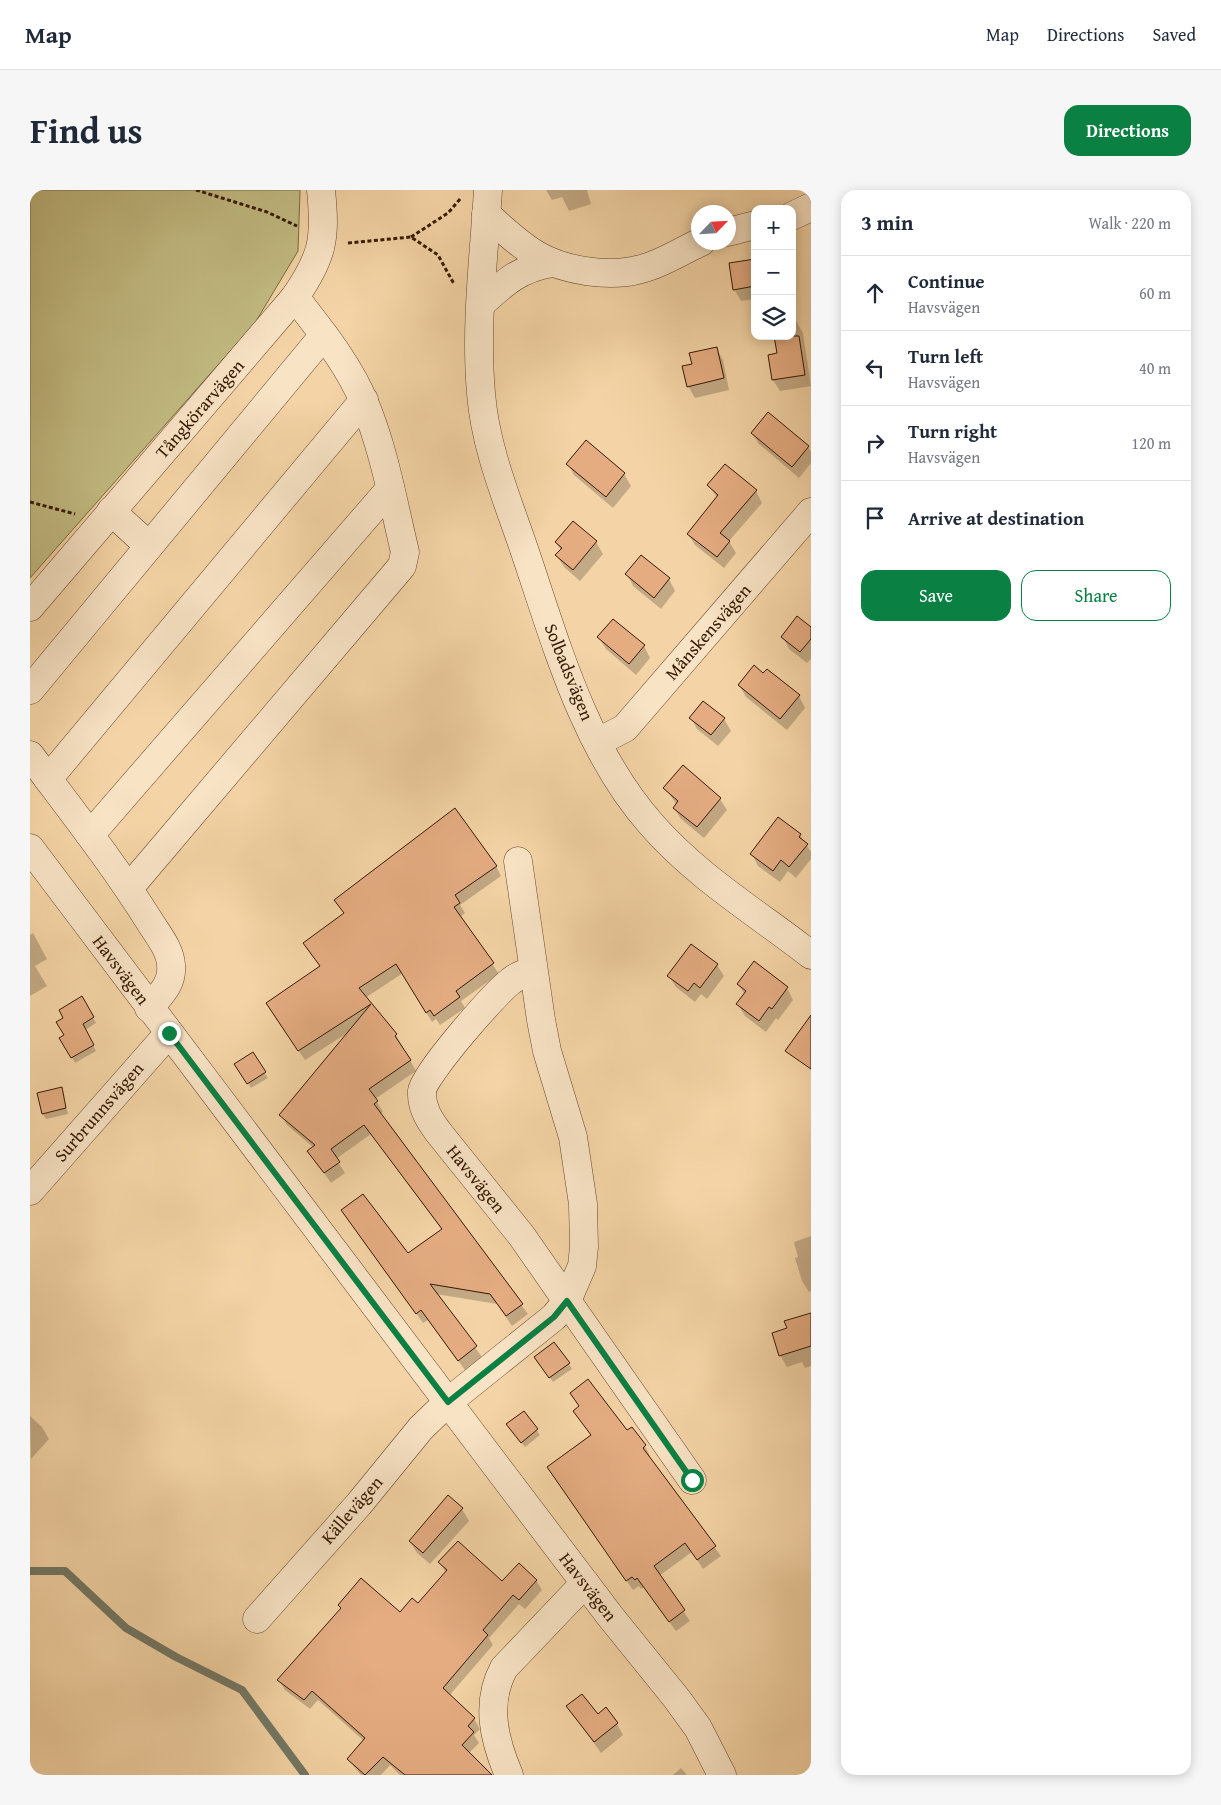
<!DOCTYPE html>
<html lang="en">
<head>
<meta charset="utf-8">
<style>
  :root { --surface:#fff; --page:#f6f6f7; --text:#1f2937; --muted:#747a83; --line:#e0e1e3; --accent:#0b8043 }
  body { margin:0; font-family:"Gentium Book Plus",serif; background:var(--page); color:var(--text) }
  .controls { position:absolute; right:15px; top:15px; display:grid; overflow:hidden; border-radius:10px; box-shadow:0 2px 12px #0003 }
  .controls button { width:45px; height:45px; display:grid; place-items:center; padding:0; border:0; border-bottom:1px solid var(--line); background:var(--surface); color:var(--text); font:25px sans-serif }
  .compass { position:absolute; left:661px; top:15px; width:45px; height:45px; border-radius:50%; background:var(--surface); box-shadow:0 2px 12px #0003; rotate:65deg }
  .stop { position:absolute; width:15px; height:15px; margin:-11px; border:4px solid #0b8043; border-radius:50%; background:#fff }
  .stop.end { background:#0b8043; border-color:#fff; box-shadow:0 1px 5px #0008 }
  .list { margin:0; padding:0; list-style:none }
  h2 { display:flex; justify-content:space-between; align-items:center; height:65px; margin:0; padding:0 20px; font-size:21px }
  h2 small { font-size:16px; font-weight:400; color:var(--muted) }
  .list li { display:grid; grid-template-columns:32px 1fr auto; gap:15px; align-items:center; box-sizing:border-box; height:75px; padding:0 20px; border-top:1px solid var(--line) }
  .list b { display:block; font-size:19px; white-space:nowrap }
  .list p { margin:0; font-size:16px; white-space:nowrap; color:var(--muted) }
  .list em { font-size:16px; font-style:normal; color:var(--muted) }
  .actions { display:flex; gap:10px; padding:15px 20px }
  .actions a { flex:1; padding:11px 0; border:1px solid var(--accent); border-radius:15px; text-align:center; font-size:18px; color:var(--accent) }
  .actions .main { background:var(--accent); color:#fff }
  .icon { flex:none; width:28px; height:28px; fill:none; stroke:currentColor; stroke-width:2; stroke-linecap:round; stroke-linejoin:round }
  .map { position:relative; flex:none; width:781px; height:1585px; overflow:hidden; border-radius:15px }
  header { display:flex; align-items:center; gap:30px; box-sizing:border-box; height:70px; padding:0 25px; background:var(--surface); border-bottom:1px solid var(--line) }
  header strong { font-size:24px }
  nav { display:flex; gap:28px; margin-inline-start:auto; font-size:18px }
  .intro { display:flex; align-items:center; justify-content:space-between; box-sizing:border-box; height:120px; padding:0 30px }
  h1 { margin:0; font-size:35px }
  .button { padding:12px 22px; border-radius:15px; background:var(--accent); color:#fff; font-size:18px; font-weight:700 }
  main { display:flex; gap:30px; padding:0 30px }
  aside { flex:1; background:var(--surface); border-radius:15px; box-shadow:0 2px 12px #0003 }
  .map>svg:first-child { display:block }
  .green { fill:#c2bb82; stroke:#7c6a42 }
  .shadow { fill:#0003 }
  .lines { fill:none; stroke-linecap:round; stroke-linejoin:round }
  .stream { stroke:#737865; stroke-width:8 }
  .building { fill:#e5ac82; stroke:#351902 }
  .minor-casing { stroke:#65482b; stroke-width:29 }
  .path { stroke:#351902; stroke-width:3; stroke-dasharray:4 2.5; stroke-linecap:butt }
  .minor { stroke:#f8e3c5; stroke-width:28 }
  .route { stroke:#0b8043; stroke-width:6 }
  .labels { text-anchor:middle; stroke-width:4.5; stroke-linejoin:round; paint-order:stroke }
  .street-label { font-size:18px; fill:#351902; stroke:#f8e3c5 }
</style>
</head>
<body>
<header>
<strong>Map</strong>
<nav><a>Map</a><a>Directions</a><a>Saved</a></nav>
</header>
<div class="intro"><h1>Find us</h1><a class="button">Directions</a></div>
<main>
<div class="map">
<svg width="781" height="1585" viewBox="0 0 781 1585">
  <rect width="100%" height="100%" fill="#f4d4a6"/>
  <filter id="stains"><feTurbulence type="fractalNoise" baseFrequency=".004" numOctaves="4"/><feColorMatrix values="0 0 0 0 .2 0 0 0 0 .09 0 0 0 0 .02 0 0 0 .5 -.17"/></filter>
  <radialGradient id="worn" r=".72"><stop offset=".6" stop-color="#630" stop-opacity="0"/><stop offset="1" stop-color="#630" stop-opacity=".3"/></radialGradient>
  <!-- green -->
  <polygon class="green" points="0,0 270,0 268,61 225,133 0,388"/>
  <!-- shadow -->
  <g class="shadow">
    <polygon points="516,0 557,0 561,14 539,21 532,7 522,10"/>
    <polygon points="725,70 725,109 711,111 704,99"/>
    <polygon points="766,131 773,143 781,196 750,201 743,190 762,146 762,132"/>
    <polygon points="686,158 693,170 699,200 665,208 658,196 663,175"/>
    <polygon points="722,243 778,257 781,262 781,273 769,288 729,254"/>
    <polygon points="556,252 594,284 601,296 583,318 544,285 538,274"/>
    <polygon points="679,295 726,301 732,313 699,351 706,363 694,378 665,355 658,344 687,308"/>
    <polygon points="543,333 566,352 573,364 550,391 534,377 527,366 531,360 526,353"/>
    <polygon points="597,384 639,389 645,401 631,419 603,396"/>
    <polygon points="781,438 781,469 777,473 759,459 753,447"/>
    <polygon points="569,448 614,456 620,468 606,485 576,459"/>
    <polygon points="709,495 769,506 775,518 757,540 716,507"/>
    <polygon points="661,528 694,529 701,541 688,556 667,539"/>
    <polygon points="635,598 690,609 697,620 674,648 651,629 644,618 647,615"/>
    <polygon points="770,645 781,662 781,669 766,688 758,681 750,692 728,676 722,664"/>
    <polygon points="466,676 471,686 430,715 435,723 430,727 469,784 431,811 435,818 410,835 406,829 402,832 373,783 335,808 366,845 386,881 345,909 353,922 350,924 498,1124 482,1136 467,1114 406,1104 452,1167 435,1180 398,1130 393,1133 313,1020 378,1064 412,1040 341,944 306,969 315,983 301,993 279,961 284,958 257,935 251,925 319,842 275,870 243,824 291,777 275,753 315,725 305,710"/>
    <polygon points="3,743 17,769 5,776 17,796 0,806 0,745"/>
    <polygon points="687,775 694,786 677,809 671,804 665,812 646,797 639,786"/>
    <polygon points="708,794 757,798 763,810 748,830 746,828 736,842 715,826 708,814 715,805"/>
    <polygon points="52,808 66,833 55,840 66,861 45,873 31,848 35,846 35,829"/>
    <polygon points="209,880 234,882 238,888 221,898"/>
    <polygon points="31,899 38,924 16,929 13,924"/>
    <polygon points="781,1046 781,1101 779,1102 772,1091 765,1068 768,1067 764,1052"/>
    <polygon points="781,1130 781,1176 775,1178 772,1172 757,1177 750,1165"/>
    <polygon points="509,1172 539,1174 542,1179 523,1192"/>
    <polygon points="544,1221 597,1242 615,1256 620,1266 618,1267 691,1366 673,1379 662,1362 629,1386 660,1431 646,1441 614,1397 611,1399 609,1396 603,1400 524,1287 562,1246"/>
    <polygon points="493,1222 510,1245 495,1257 481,1239"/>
    <polygon points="0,1226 12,1237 19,1249 1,1269"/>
    <polygon points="432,1319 439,1331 400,1374 387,1363 380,1351"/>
    <polygon points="410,1372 472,1393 506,1390 512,1400 495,1419 489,1414 459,1448 463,1455 419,1506 444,1529 450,1539 444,1545 449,1553 439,1563 459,1585 370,1585 360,1575 351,1585 331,1585 318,1569 334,1551 288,1510 280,1519 255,1500 249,1490 388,1415 416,1383"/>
    <polygon points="538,1517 587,1534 593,1545 571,1563"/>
    <polygon points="651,1578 657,1585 643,1585"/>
  </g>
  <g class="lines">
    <!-- stream -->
    <polyline class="stream" points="0,1381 35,1381 96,1438 146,1467 212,1500 275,1585"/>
  </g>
  <!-- building -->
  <g class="building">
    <polygon points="725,69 725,96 703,100 699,73"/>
    <polygon points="744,146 769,146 775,185 742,190 738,165 747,163"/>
    <polygon points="687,157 694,188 657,197 652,176 662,174 659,163"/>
    <polygon points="738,222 779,256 762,277 721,243"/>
    <polygon points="556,250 595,283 576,307 536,274"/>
    <polygon points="695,274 727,300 690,343 700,351 687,367 657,344 688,305 677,295"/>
    <polygon points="543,331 567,351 543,380 525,365 532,358 525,352"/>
    <polygon points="611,365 640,388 624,408 595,384"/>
    <polygon points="767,426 781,437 781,449 770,462 751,447"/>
    <polygon points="583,429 615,455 599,474 567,447"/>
    <polygon points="724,475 733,483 737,479 770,505 750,529 708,495"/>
    <polygon points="673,511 695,528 681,545 659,528"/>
    <polygon points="653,575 691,608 667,637 643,618 648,611 633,598"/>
    <polygon points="425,618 467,676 425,705 430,713 424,717 464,773 426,801 430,807 404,826 400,820 396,823 366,774 329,798 367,844 365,846 381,870 339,899 348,911 344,914 493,1114 476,1126 460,1104 400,1094 447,1156 428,1171 391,1120 386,1124 311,1020 333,1004 378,1063 412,1039 334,935 301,959 310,972 294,983 277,961 285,955 249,925 341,814 268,861 236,813 290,776 273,753 314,723 304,710"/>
    <polygon points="748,627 771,644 769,647 778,654 759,677 751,670 743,681 720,664"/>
    <polygon points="661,754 688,774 670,798 664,793 658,801 637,786"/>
    <polygon points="724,771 758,797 742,819 739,817 729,831 706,814 716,801 707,794"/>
    <polygon points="52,806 64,827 53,834 64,855 41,868 29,848 34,845 26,832 33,828 29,820"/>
    <polygon points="781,825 781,879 755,861"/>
    <polygon points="223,862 236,882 217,894 204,874"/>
    <polygon points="32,897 36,918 12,924 7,903"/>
    <polygon points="781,1123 781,1156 749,1166 742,1143 757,1138 754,1131"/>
    <polygon points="524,1152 540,1173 519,1188 504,1167"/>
    <polygon points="558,1189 597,1240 602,1237 616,1255 613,1258 686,1356 667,1370 655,1353 624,1376 655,1420 639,1432 607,1388 605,1390 602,1387 596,1391 517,1277 561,1245 543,1221 549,1216 540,1203"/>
    <polygon points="494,1221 508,1239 491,1253 476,1234"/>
    <polygon points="418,1305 433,1318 393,1363 379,1351"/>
    <polygon points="428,1351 472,1391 489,1373 507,1390 489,1410 483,1405 453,1440 458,1445 413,1498 445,1528 438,1536 444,1542 432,1555 462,1585 375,1585 353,1567 335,1585 317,1569 335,1548 282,1501 274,1510 247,1490 311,1418 308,1415 331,1388 370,1422 382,1408 388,1413 417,1380 408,1372"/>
    <polygon points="552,1504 568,1524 576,1517 588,1533 564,1552 536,1516"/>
  </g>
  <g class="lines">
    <!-- minor casing -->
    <g class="minor-casing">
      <g id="minor">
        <path d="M458 0C454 67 445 135 451 203 455 257 477 309 494 359 526 453 554 558 621 634 666 686 727 723 781 765"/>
        <path d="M456 24C472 38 488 54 507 65 535 81 580 88 611 79 632 74 651 61 671 52"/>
        <polyline points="762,26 781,17"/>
        <polyline points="698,42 725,35"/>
        <path d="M451 114C475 92 490 78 523 73"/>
        <polyline points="81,321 119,356"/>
        <path d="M0 417 265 107C293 66 296 49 291 0"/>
        <polyline points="0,500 294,145"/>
        <polyline points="568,552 595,538 781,322"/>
        <path d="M0 565C41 620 83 673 120 732 128 745 140 759 141 775 143 794 130 805 119 818"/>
        <polyline points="18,589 334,210"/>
        <polyline points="60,645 360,299"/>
        <polyline points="0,658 473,1285 580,1426 647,1509 668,1538 692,1585"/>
        <path d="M99 698 372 376 375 362C363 312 354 259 334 212 318 173 290 140 265 107"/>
        <path d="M502 781C495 783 487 786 481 791 465 803 394 884 392 901 391 918 400 931 409 943L491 1045 662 1290"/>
        <polyline points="0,1001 139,843"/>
        <polyline points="227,1429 329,1314 391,1238 418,1212 524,1127 537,1111 552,1076 554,1057 553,1014 543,947 517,861 511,830 488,671"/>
        <path d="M479 1585C464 1550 455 1513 474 1478L555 1393"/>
      </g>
    </g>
    <!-- path -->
    <g class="path">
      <polyline points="166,0 237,22 267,36"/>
      <polyline points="381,47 418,23 431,8"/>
      <polyline points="318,53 381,47 408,65 424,94"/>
      <polyline points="0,312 45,324"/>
    </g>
    <!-- minor -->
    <use href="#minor" class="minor"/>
  </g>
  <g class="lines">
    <!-- route -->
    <polyline class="route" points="139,843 418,1212 524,1127 537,1111 662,1290"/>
  </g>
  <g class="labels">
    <!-- street labels -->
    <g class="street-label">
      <text transform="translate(170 219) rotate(-49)" y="6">Tångkörarvägen</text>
      <text transform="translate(678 442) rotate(-49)" y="6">Månskensvägen</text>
      <text transform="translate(539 482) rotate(68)" y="6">Solbadsvägen</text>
      <text transform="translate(91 780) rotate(53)" y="6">Havsvägen</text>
      <text transform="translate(69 922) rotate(-49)" y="6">Surbrunnsvägen</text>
      <text transform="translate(446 989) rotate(51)" y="6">Havsvägen</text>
      <text transform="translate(322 1320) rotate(-49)" y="6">Källevägen</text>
      <text transform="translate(558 1397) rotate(52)" y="6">Havsvägen</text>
    </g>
  </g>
  <rect width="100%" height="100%" filter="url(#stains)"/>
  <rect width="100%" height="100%" fill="url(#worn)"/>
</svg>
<div class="controls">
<button>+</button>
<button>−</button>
<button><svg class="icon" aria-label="layers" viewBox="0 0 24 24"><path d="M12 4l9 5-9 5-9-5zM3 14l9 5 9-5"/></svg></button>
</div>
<svg class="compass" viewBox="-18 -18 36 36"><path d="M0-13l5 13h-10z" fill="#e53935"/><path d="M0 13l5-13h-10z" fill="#747a83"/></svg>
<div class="stop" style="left:662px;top:1290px"></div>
<div class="stop end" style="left:139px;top:843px"></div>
</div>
<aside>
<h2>3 min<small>Walk · 220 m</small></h2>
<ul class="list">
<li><svg class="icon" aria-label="ahead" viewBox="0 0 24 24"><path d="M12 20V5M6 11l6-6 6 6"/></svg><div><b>Continue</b><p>Havsvägen</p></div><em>60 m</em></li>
<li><svg class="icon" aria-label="left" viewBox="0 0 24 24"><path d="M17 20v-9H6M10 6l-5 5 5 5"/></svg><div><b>Turn left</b><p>Havsvägen</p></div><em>40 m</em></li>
<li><svg class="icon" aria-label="right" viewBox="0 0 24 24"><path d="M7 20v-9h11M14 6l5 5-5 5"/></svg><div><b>Turn right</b><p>Havsvägen</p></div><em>120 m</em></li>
<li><svg class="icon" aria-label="arrive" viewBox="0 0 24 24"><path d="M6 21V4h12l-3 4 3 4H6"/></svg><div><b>Arrive at destination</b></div></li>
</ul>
<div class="actions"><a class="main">Save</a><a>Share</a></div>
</aside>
</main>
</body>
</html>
